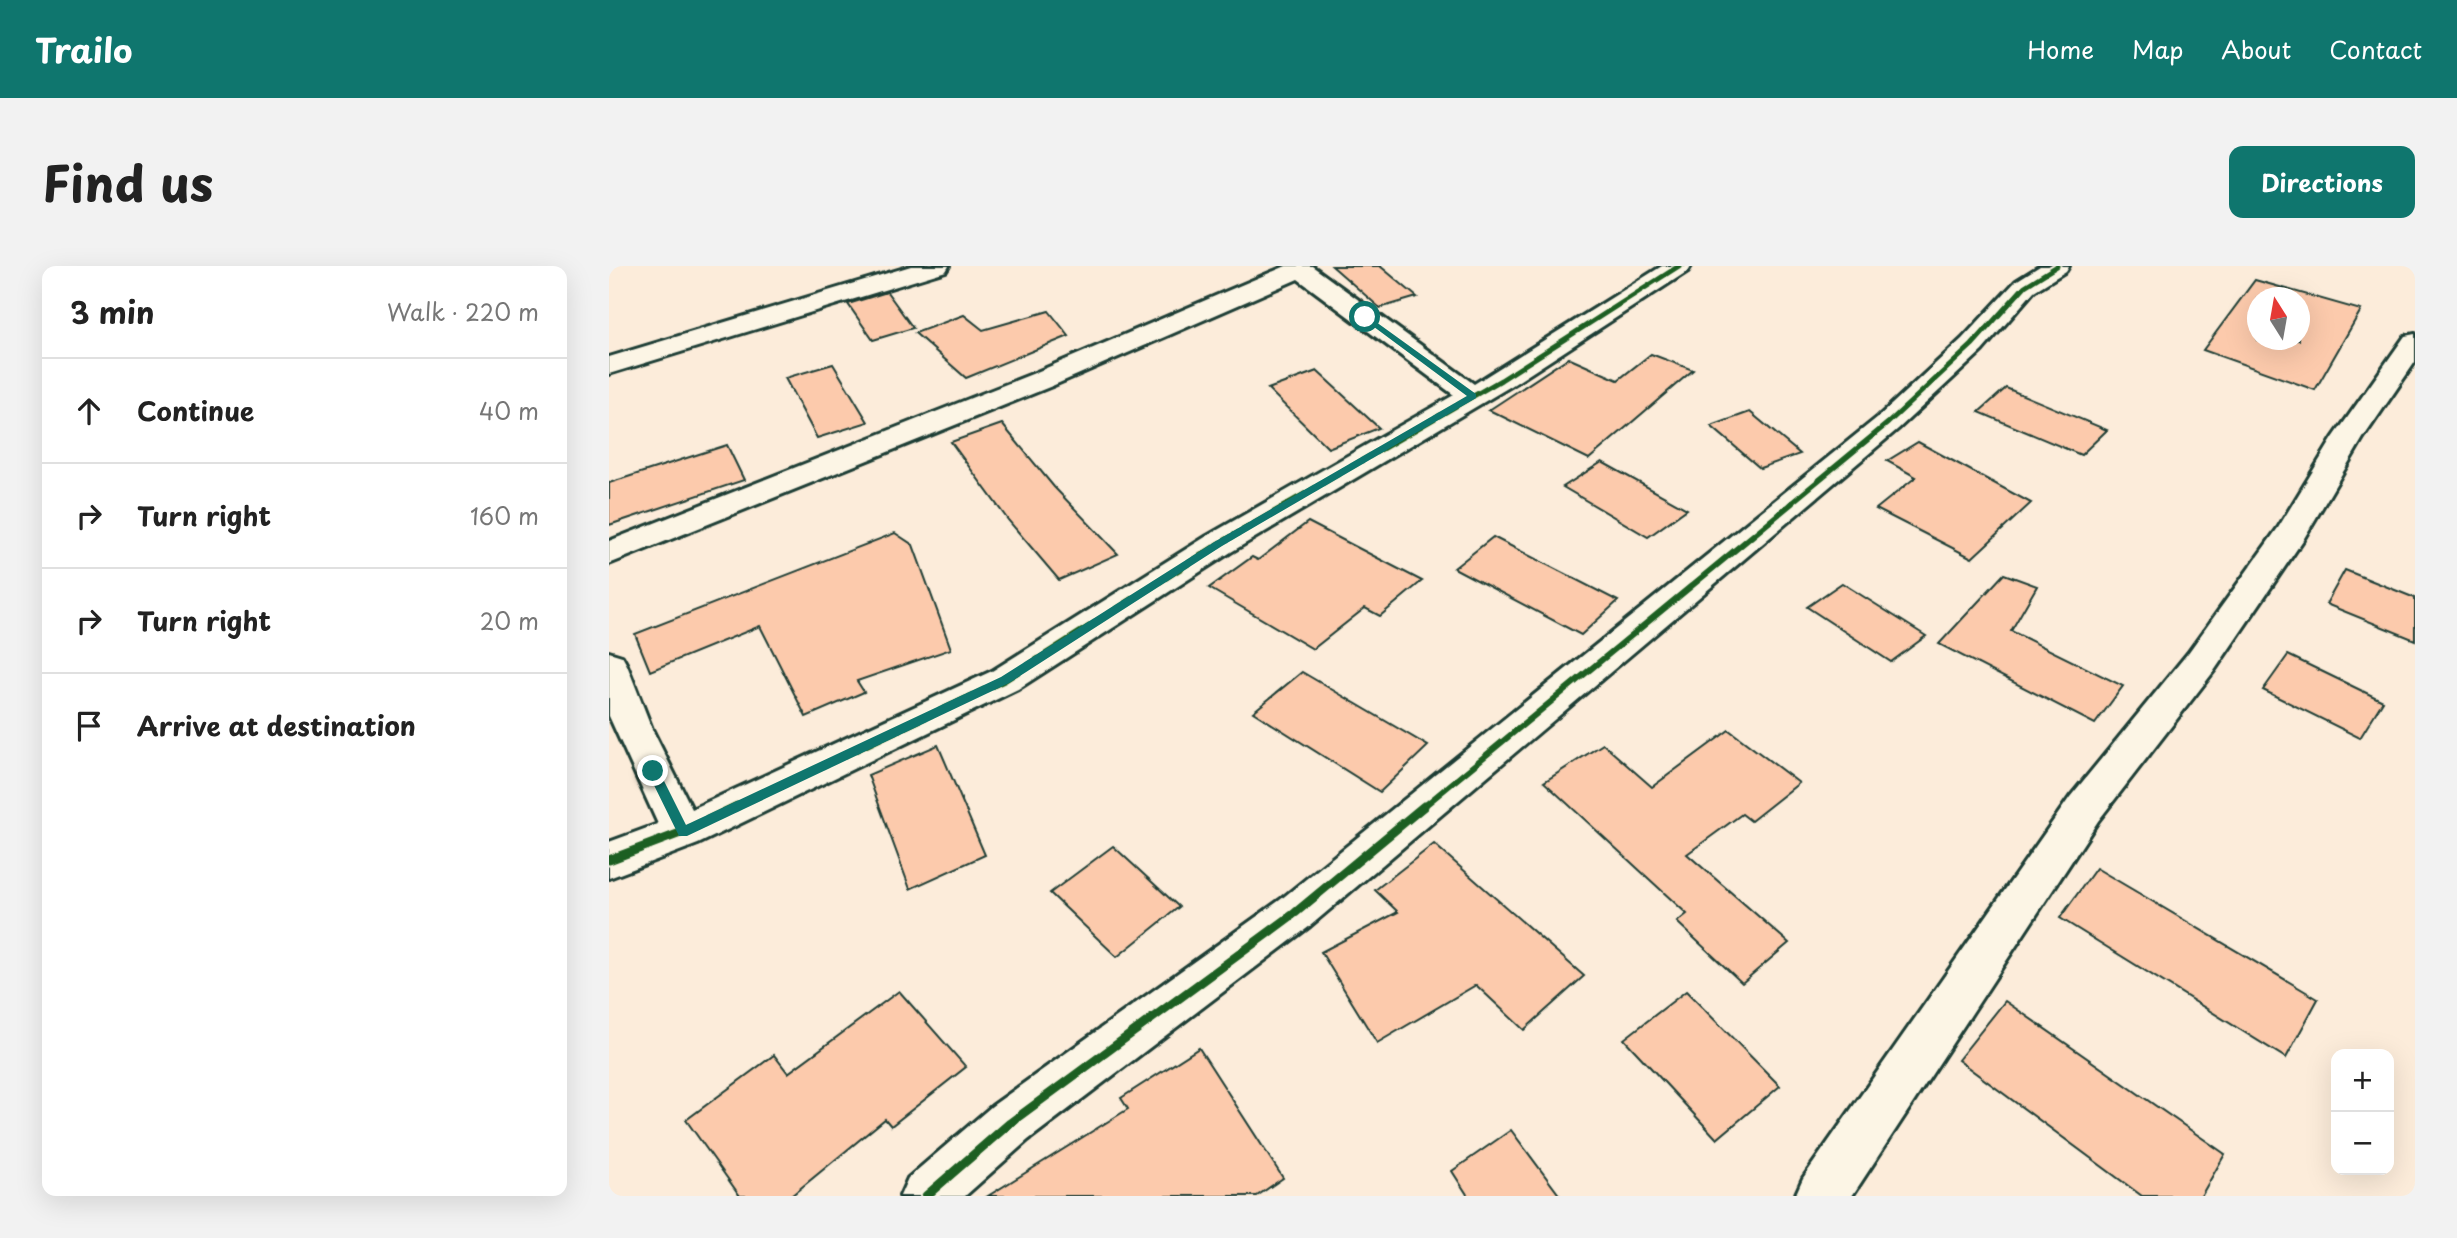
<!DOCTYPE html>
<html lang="en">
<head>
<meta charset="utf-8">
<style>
  :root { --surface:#fff; --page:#f2f2f2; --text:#222; --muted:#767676; --line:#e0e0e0; --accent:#0f766e }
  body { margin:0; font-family:"Playpen Sans",sans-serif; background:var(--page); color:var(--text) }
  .controls { position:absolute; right:21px; bottom:21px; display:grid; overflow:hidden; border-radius:14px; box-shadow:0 7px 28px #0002 }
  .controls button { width:63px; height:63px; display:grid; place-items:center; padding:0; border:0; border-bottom:2px solid var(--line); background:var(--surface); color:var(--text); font:35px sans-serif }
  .compass { position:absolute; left:1638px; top:21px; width:63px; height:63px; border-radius:50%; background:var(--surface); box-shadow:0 7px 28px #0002; rotate:349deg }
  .stop { position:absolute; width:21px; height:21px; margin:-16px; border:5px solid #0f766e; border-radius:50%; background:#fff }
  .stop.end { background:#0f766e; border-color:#fff; box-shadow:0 2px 7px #0008 }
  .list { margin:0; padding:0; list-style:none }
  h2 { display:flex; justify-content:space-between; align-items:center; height:91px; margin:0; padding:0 28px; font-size:30px }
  h2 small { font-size:23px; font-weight:400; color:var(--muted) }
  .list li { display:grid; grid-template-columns:46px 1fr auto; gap:21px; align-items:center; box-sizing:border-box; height:105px; padding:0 28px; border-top:2px solid var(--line) }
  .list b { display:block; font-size:26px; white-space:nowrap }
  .list em { font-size:23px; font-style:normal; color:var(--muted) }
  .icon { flex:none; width:38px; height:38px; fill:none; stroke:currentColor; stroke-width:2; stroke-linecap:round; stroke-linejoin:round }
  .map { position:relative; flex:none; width:1806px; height:930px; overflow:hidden; border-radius:14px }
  header { display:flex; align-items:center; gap:42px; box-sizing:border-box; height:98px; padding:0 35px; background:var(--accent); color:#fff }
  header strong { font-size:33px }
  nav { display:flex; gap:38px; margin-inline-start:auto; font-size:24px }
  .intro { display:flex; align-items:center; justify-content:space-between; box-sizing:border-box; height:168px; padding:0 42px }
  h1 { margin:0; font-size:49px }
  .button { padding:18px 32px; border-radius:14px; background:var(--accent); color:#fff; font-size:24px; font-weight:700 }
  main { display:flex; gap:42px; padding:0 42px }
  aside { flex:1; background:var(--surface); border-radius:14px; box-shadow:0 7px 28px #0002 }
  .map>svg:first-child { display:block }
  .building { fill:#fccaac; stroke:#1f3d34; stroke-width:2; fill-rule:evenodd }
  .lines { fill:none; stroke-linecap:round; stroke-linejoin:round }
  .minor-casing { stroke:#1f3d34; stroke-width:6 }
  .minor { fill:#fcf5e5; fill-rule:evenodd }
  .cycleway-far2-casing { stroke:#fcf5e5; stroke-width:9 }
  .cycleway-far1-casing { stroke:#fcf5e5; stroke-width:10 }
  .cycleway-casing { stroke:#fcf5e5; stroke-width:13 }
  .cycleway-far2 { stroke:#1b5e20; stroke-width:5 }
  .cycleway-far1 { stroke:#1b5e20; stroke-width:6 }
  .cycleway { stroke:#1b5e20; stroke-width:9 }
  .route { fill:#0f766e }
</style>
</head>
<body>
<header>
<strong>Trailo</strong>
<nav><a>Home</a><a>Map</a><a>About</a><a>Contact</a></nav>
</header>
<div class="intro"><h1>Find us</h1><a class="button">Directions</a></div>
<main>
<aside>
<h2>3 min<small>Walk · 220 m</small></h2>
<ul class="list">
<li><svg class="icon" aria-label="ahead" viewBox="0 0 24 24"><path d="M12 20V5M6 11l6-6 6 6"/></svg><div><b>Continue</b></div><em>40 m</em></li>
<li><svg class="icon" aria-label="right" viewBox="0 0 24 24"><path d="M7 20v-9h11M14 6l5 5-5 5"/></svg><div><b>Turn right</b></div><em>160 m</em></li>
<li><svg class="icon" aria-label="right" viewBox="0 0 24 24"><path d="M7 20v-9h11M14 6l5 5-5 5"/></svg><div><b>Turn right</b></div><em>20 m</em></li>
<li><svg class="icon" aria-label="arrive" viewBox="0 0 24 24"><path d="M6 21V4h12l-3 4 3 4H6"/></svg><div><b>Arrive at destination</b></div></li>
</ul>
</aside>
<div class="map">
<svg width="1806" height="930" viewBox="0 0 1806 930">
  <rect width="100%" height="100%" fill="#fcecda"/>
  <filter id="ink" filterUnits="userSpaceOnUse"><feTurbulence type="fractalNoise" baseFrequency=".0143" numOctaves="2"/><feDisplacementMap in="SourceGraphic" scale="14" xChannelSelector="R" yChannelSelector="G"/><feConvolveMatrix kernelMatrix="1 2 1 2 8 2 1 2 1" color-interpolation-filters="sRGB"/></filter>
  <g filter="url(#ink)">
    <!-- building -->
    <g class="building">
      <polygon points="723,0 771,0 808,31 771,42"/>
      <path d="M1646 14 1752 44 1706 124 1594 84ZM1648 32H1690V74H1648Z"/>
      <polygon points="278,26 304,62 264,74 239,38"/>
      <polygon points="440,45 460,70 357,112 306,67 355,49 374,64"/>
      <polygon points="1042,88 1084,104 980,193 880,144 959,92 1009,114"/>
      <polygon points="224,98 259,156 208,172 176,112"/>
      <polygon points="708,105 770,162 719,182 659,123"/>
      <polygon points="1397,122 1498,164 1472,189 1370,146"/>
      <polygon points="1141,146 1191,188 1151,202 1102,160"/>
      <polygon points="393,158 445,221 509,288 450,314 399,254 342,176"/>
      <polygon points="1309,176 1422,237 1363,292 1267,243 1307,211 1278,195"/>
      <polygon points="118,179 135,214 0,259 0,217"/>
      <polygon points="993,196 1078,243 1039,271 954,221"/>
      <polygon points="699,256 813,315 771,350 756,342 704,383 600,322 643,291 649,294"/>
      <polygon points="286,267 304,279 342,383 248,415 255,426 197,451 151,360 41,405 26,368"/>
      <polygon points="884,271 1009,335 972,369 845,302"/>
      <polygon points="1736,304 1806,332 1806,374 1717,338"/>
      <polygon points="1395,308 1428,320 1402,365 1514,420 1486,458 1330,378"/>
      <polygon points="1233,317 1317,370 1282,396 1198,341"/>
      <polygon points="1679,389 1774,435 1751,472 1654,424"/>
      <polygon points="693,406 819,480 771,526 644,446"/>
      <polygon points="1120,464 1190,517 1142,555 1133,548 1078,588 1180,677 1133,717 1068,656 1078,648 935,516 994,478 1043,521"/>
      <polygon points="329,479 376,589 301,623 259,509"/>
      <polygon points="825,578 975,710 915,764 867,719 768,777 712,686 789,646 766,624"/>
      <polygon points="504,580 570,641 508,691 441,627"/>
      <polygon points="1487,602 1709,733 1677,792 1451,652"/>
      <polygon points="290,725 357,801 282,860 276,853 182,930 131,930 77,854 165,789 179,807"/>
      <polygon points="1077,725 1171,820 1108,873 1015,773"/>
      <polygon points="1396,735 1616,888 1592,930 1533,930 1349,794"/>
      <polygon points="590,782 674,912 648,930 379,930 519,843 512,832"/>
      <polygon points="902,864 951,930 859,930 843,905"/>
    </g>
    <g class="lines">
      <!-- minor casing -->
      <g class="minor-casing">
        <g id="minor">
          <polygon points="302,0 340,0 337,5 0,108 0,91"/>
          <polygon points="677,0 703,0 865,118 1053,0 1082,0 1079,5 902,120 622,286 409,423 89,578 0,612 0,576 49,558 0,450 0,386 13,390 18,399 43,463 83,543 383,405 598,270 845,129 689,13 443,120 0,298 0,275 423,108"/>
          <polygon points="1431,0 1460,0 1457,5 1425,25 1373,85 1289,163 701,660 419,874 356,930 291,930 299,912 383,840 671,634 1269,151 1353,73 1407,15"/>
          <polygon points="1806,68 1806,96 1754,172 1694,274 1605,405 1489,555 1243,930 1186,930 1194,912 1461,531 1579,387 1669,262 1724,172 1796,70"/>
        </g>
      </g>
      <!-- minor -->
      <use href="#minor" class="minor"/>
      <!-- cycleway-far2 casing -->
      <g class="cycleway-far2-casing">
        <g id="cycleway-far2">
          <polyline points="678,238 892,114 1070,0"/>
          <polyline points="1181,238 1279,157 1363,79 1416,20 1448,0"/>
        </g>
      </g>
      <!-- cycleway-far1 casing -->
      <g class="cycleway-far1-casing">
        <g id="cycleway-far1">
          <polyline points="124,542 396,414 610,278 681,237"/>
          <polyline points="813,542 1183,237"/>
        </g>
      </g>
      <!-- cycleway casing -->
      <g class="cycleway-casing">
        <g id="cycleway">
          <polyline points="0,594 74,566 128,540"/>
          <polyline points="317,930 401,857 686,647 815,540"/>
        </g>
      </g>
      <!-- cycleway-far2 -->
      <use href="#cycleway-far2" class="cycleway-far2"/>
      <!-- cycleway-far1 -->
      <use href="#cycleway-far1" class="cycleway-far1"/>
      <!-- cycleway -->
      <use href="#cycleway" class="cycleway"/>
    </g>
  </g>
  <!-- route -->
  <polygon class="route" points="756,48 867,128 867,132 613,280 400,417 78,570 70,570 38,505 40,501 48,501 77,559 392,411 607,275 858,130 753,52"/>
</svg>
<div class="controls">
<button>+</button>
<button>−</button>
</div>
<svg class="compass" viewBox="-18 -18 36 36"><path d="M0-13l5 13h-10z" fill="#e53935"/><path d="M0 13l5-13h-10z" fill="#767676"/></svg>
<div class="stop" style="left:756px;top:51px"></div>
<div class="stop end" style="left:44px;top:505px"></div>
</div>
</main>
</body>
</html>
